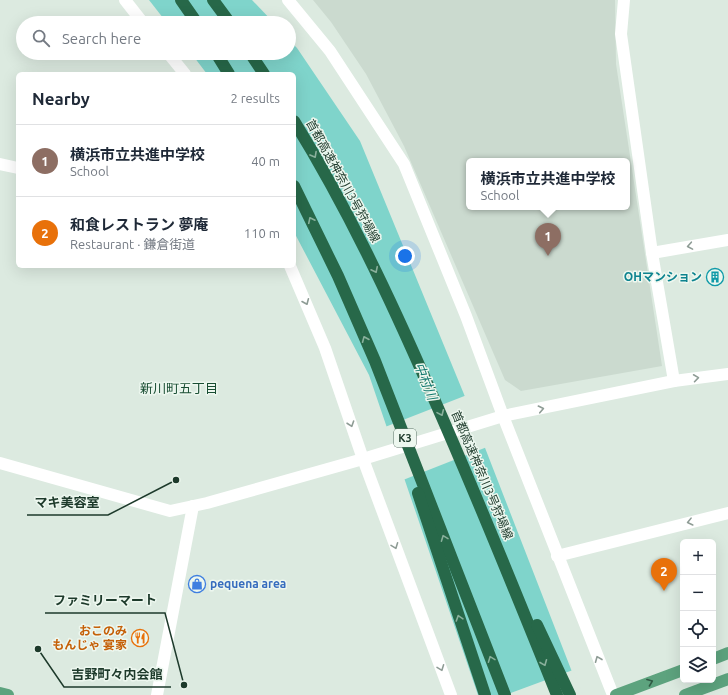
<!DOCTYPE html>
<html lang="en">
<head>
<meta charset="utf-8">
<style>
  :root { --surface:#fff; --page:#f2f2f3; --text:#1f2937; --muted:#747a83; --line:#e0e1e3; --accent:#b45309 }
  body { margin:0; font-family:Ubuntu,"Noto Sans JP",sans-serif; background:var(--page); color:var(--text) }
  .controls { position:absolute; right:12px; bottom:12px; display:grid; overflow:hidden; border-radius:6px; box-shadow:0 4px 16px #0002 }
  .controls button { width:36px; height:36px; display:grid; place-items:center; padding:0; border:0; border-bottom:1px solid var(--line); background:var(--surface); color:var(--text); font:20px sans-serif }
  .you { position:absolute; left:405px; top:256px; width:14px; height:14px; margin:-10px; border:3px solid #fff; border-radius:50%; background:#1a73e8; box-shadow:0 0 0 6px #1a73e833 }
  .badge { display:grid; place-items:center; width:26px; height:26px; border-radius:50%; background:var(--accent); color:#fff; font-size:13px; font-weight:700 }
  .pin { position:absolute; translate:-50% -33px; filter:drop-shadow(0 1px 2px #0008) }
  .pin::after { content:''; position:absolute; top:21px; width:14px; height:12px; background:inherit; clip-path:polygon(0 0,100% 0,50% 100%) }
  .popup { position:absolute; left:466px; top:158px; width:164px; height:52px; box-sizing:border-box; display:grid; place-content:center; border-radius:6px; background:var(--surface); filter:drop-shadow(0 1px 3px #0005); font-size:13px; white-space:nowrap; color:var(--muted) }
  .popup b { font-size:15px; color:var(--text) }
  .popup::after { content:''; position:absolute; left:50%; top:100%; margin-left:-8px; border:8px solid transparent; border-top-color:var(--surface) }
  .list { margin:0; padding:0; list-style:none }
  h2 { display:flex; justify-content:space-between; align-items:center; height:52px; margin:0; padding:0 16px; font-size:17px }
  h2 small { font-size:13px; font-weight:400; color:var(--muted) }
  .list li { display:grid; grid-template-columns:26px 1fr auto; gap:12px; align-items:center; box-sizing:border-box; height:72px; padding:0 16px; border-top:1px solid var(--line) }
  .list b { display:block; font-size:15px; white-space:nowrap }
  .list p { margin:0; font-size:13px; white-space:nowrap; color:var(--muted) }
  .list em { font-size:13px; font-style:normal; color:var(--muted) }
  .icon { flex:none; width:22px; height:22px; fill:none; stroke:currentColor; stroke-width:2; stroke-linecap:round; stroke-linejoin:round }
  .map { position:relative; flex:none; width:728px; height:695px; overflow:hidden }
  .search { position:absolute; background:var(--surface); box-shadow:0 4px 16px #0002; left:16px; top:16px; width:280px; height:44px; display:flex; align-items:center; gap:10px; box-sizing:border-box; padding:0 14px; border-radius:22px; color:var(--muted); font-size:15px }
  .panel { position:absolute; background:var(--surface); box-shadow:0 4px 16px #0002; left:16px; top:72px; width:280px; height:196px; border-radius:6px }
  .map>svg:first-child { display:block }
  .built { fill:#cbdacf; fill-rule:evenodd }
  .water { fill:#7fd4cb }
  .pier { fill:#dceae0 }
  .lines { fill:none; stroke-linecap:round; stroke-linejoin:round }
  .street { stroke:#fff; stroke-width:12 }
  .primary { stroke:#5da37e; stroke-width:12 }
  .highway { stroke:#276849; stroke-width:12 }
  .oneway { stroke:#8ab09c }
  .oneway2 { stroke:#8e9c95 }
  .oneway3 { stroke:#305a44 }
  .labels { text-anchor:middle; stroke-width:3; stroke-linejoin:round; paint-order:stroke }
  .shield { fill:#edf7ef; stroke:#5b7366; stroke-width:1 }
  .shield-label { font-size:11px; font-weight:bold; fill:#1d3a2b }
  .street-label { font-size:12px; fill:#1d3a2b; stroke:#edf7ef }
  .culture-label { font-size:12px; font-weight:bold; fill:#0d838f; stroke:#edf7ef; text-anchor:end }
  .shop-label { font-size:12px; font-weight:bold; fill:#366cbe; stroke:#edf7ef; text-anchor:start }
  .food-label { font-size:12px; font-weight:bold; fill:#c56008; stroke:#edf7ef; text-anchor:end }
  .water-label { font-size:13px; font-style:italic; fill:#14796f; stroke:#edf7ef }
  .neighbourhood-label { font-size:13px; fill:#184d32; stroke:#edf7ef }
  .leader { fill:none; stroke:#1d3a2b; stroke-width:1.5 }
  .callout-dot { fill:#1d3a2b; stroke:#edf7ef; stroke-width:1.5 }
  .callout-label { font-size:13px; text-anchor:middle; font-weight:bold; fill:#1d3a2b; stroke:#edf7ef; stroke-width:3; stroke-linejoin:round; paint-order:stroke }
</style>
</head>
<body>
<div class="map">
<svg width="728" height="695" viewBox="0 0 728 695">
  <rect width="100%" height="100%" fill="#dceae0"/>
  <!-- built -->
  <path class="built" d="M313 0H615L616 64 662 366 521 391 505 380 404 146 366 74 331 22ZM469 161H627V207H469Z"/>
  <!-- water -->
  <g class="water">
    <polygon points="149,0 252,0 274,23 167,23"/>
    <polygon points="289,40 297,48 360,141 468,404 581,695 478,695 369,375 294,232 294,74 207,74 191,53 289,53"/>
  </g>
  <!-- pier -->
  <g class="pier">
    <polygon points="467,395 487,447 403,480 385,427"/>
    <polygon points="573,670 583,695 505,695"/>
  </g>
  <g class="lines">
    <!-- street -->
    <g class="street">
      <polyline points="125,0 143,23"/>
      <polyline points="288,0 330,51 404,164 466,316 503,416 613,695"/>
      <polyline points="624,0 621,34 652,253 674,381"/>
      <polyline points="168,53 185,74"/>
      <polyline points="0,164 18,168"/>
      <polyline points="652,253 728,240"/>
      <polyline points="290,266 325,348 363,459 451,695"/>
      <polyline points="0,463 170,511 207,503 363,459 503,416 674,381 728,374"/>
      <polyline points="557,556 728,513"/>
      <polyline points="157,695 193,506"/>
    </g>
    <!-- primary -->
    <g class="primary">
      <polyline points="713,659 728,653"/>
      <polyline points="0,693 8,695"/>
      <polyline points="616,695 683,670"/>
      <polyline points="685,695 728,679"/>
    </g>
    <!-- highway -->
    <g class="highway">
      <polyline points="181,0 197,23"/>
      <polyline points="213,0 230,23"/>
      <polyline points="216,53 229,74"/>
      <polyline points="250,53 264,74"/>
      <path d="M294 121C347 207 390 298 430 390 475 491 516 593 557 695"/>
      <polyline points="294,186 338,276 375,361 505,695"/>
      <polyline points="418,493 485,695"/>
      <polyline points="537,625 570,695"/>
    </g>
  </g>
  <!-- one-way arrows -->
  <defs><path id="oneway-chevron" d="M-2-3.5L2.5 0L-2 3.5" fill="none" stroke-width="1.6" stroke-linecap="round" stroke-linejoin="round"/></defs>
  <g class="oneway">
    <use href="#oneway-chevron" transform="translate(314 155) rotate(61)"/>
    <use href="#oneway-chevron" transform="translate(311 220) rotate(-116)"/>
    <use href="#oneway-chevron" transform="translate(375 270) rotate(64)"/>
    <use href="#oneway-chevron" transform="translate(365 339) rotate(-113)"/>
    <use href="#oneway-chevron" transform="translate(441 413) rotate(66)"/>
    <use href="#oneway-chevron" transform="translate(444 538) rotate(-111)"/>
    <use href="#oneway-chevron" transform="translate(459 618) rotate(-108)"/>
    <use href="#oneway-chevron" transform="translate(491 659) rotate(-111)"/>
    <use href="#oneway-chevron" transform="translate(544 663) rotate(68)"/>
  </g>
  <g class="oneway2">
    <use href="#oneway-chevron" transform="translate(690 246) rotate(170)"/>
    <use href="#oneway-chevron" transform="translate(306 302) rotate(67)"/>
    <use href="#oneway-chevron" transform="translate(696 378) rotate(-8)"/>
    <use href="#oneway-chevron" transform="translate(541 409) rotate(-12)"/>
    <use href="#oneway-chevron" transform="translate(351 424) rotate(71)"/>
    <use href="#oneway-chevron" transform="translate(690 522) rotate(166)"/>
    <use href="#oneway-chevron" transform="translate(395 546) rotate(69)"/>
    <use href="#oneway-chevron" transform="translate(598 659) rotate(-112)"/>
    <use href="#oneway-chevron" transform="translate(441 668) rotate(69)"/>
  </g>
  <use class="oneway3" href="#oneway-chevron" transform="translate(650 682) rotate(-21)"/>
  <!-- icons -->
  <defs>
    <g id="building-ring" transform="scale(0.9)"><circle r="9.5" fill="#edf7ef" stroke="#0f9aa8" stroke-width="1.5"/><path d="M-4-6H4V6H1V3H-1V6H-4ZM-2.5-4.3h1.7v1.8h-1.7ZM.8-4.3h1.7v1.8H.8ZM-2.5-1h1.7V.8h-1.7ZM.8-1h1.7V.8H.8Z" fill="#0f9aa8"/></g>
    <g id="shop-ring" transform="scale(0.9)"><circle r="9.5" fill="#edf7ef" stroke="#3f7fe0" stroke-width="1.5"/><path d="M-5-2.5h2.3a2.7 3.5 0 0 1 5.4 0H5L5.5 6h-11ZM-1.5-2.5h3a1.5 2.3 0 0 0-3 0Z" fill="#3f7fe0"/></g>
    <g id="restaurant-ring" transform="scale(0.9)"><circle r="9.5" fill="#edf7ef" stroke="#e8710a" stroke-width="1.5"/><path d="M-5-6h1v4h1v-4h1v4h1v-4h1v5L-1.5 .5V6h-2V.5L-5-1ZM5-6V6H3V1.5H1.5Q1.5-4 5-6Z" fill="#e8710a"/></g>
  </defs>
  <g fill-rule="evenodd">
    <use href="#building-ring" x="715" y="277"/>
    <use href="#shop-ring" x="197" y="584"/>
    <use href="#restaurant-ring" x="140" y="638"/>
  </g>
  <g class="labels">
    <!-- shield labels -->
    <rect class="shield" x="394" y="429" width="22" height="18" rx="3"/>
    <g class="shield-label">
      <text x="405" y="442">K3</text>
    </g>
    <!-- street labels -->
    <g class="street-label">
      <text transform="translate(343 181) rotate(61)" y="4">首都高速神奈川3号狩場線</text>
      <text transform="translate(482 475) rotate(67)" y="4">首都高速神奈川3号狩場線</text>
    </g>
    <!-- culture labels -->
    <g class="culture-label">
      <text x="702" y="281">OHマンション</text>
    </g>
    <!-- shop labels -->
    <g class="shop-label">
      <text x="210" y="588">pequena area</text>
    </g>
    <!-- food labels -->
    <g class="food-label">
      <text x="127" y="635">おこのみ<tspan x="127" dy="14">もんじゃ 宴家</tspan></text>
    </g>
    <!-- water labels -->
    <g class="water-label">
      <text transform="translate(426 381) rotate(68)" y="5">中村川</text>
    </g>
    <!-- neighbourhood labels -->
    <g class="neighbourhood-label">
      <text x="179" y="393">新川町五丁目</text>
    </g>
  </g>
  <!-- callouts -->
  <path class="leader" d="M176 480L108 515H27M184 685L165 613H45M38 649L64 687H171"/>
  <g class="callout-dot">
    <circle cx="176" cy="480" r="4"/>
    <circle cx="184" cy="685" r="4"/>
    <circle cx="38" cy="649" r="4"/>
  </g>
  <g class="callout-label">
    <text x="67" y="507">マキ美容室</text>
    <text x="105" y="605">ファミリーマート</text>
    <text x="117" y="679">吉野町々内会館</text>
  </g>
</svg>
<div class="controls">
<button>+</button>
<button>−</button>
<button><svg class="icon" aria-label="locate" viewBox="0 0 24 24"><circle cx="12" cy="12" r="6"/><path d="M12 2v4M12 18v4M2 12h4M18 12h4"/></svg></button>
<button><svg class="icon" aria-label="layers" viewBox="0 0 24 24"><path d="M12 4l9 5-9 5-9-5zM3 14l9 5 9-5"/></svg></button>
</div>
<div class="you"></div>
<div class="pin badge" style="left:548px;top:256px;background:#8d6e63">1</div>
<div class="popup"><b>横浜市立共進中学校</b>School</div>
<div class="pin badge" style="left:664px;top:591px;background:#e8710a">2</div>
<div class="search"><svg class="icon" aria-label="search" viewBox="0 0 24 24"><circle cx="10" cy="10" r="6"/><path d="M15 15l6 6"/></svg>Search here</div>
<section class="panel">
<h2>Nearby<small>2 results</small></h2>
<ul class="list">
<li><span class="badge" style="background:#8d6e63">1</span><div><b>横浜市立共進中学校</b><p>School</p></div><em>40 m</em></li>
<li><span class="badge" style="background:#e8710a">2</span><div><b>和食レストラン 夢庵</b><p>Restaurant · 鎌倉街道</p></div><em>110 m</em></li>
</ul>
</section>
</div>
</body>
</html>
